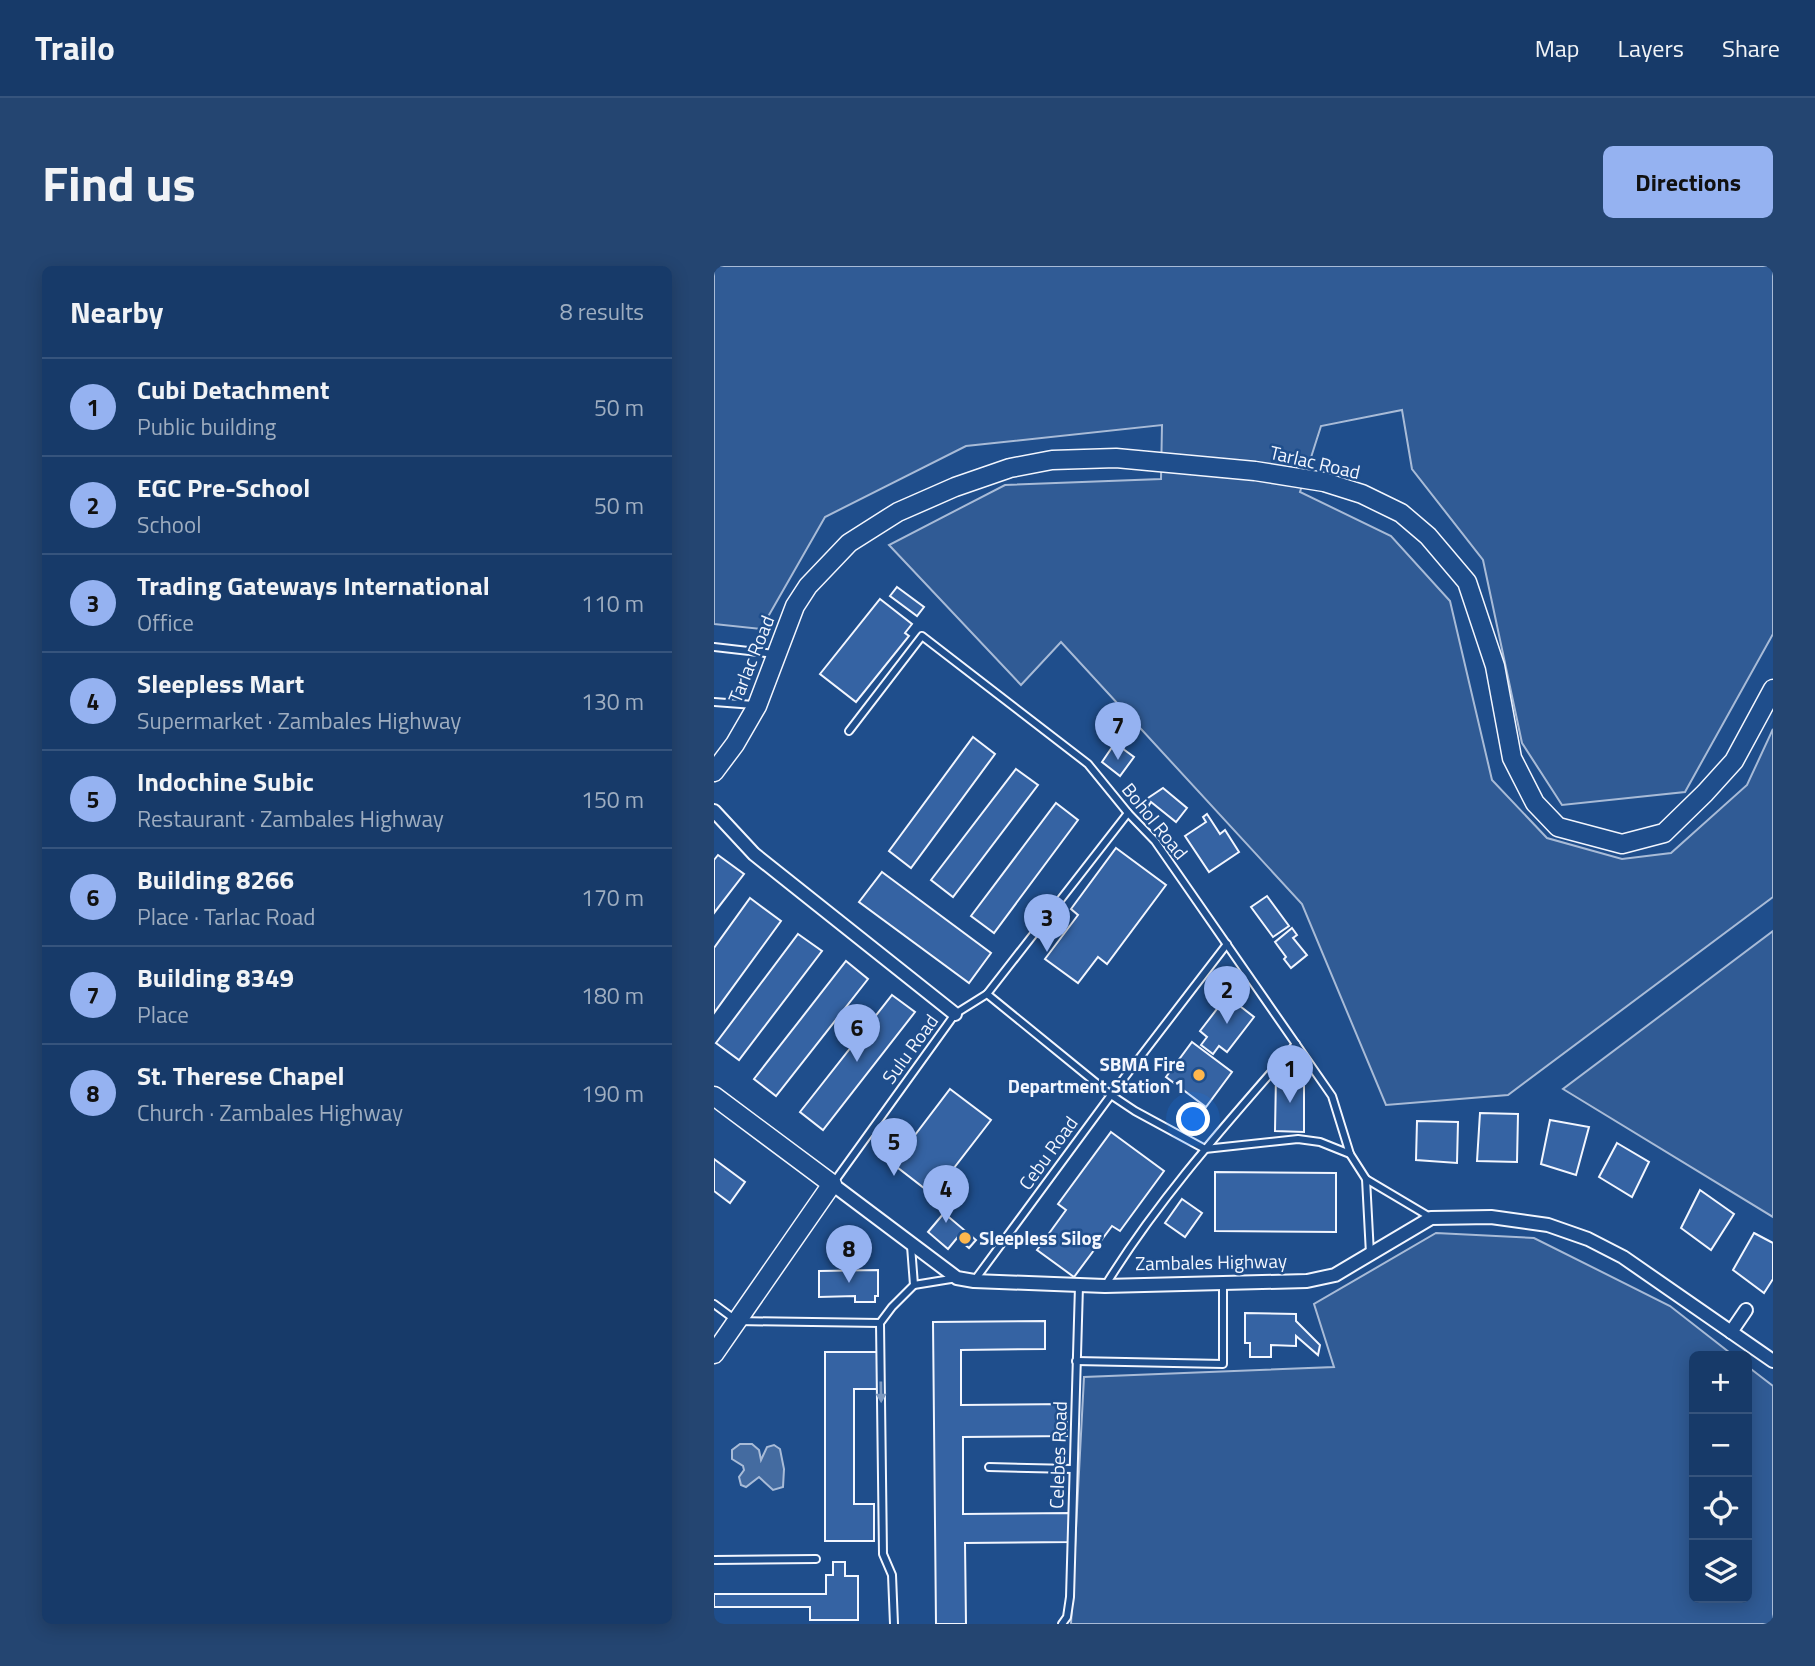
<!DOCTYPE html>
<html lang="en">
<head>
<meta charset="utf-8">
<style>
  :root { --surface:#173a69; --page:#244571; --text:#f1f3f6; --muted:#9eadc0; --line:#36547d; --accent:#95b2f1 }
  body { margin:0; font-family:"Titillium Web",sans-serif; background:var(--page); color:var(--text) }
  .controls { position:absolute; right:21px; bottom:21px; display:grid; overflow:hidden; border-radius:10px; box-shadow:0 4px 18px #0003 }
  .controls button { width:63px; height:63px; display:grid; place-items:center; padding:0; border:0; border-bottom:2px solid var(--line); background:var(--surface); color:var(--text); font:35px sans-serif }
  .you { position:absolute; left:480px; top:854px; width:24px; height:24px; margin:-18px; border:5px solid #fff; border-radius:50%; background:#1a73e8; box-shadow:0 0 0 10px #1a73e833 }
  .badge { display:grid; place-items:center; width:46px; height:46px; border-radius:50%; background:var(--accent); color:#111; font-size:23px; font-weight:700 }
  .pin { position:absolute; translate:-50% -58px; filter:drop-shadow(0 2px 4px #0008) }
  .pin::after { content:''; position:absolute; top:37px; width:24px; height:21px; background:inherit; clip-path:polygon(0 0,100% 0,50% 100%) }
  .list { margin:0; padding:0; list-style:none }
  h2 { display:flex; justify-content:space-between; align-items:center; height:91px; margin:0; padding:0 28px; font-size:30px }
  h2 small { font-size:23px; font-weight:400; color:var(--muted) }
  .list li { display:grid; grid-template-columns:46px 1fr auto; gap:21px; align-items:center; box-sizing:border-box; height:98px; padding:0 28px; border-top:2px solid var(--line) }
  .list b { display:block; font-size:26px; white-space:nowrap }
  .list p { margin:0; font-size:23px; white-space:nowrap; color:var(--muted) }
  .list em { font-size:23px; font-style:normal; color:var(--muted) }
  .icon { flex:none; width:38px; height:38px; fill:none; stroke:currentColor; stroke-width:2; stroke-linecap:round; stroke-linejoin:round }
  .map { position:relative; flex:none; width:1059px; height:1358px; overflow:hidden; border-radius:10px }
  header { display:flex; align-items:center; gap:42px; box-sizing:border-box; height:98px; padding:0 35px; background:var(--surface); border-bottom:2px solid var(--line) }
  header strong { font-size:33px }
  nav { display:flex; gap:38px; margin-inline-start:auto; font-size:24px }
  .intro { display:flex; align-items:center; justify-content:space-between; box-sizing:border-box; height:168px; padding:0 42px }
  h1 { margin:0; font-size:49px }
  .button { padding:18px 32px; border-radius:10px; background:var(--accent); color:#111; font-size:24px; font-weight:700 }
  main { display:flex; gap:42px; padding:0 42px }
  aside { flex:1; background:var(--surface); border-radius:10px; box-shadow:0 4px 18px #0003 }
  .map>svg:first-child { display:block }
  .green { fill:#305b95; stroke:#a8bbd7; stroke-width:2 }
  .water { fill:#446ba0; stroke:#a8bbd7; stroke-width:2 }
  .building { fill:#3563a3; stroke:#f2f6ff; stroke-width:2 }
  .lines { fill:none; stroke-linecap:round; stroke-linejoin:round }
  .service-casing { stroke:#f2f6ff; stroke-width:10 }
  .minor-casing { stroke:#f2f6ff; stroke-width:16 }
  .secondary-casing { stroke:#f2f6ff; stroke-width:21 }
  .service { stroke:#1f4e8c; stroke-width:6 }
  .minor { stroke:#1f4e8c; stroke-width:12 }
  .secondary { stroke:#1f4e8c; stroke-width:18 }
  .oneway { fill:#7e9ac0 }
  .poi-dot { fill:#ffb74d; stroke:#1f4e8c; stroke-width:2.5 }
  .labels { text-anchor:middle; stroke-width:5; stroke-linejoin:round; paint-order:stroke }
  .street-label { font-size:19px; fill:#f2f6ff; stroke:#1f4e8c }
  .poi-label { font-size:19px; font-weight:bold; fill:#f2f6ff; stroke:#1f4e8c; text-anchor:end }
</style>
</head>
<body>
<header>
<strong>Trailo</strong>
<nav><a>Map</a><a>Layers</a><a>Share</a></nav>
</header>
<div class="intro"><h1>Find us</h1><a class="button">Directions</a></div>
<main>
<aside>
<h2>Nearby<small>8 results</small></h2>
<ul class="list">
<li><span class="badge">1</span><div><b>Cubi Detachment</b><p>Public building</p></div><em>50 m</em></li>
<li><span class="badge">2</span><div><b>EGC Pre-School</b><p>School</p></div><em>50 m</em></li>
<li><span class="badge">3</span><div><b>Trading Gateways International</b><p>Office</p></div><em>110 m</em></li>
<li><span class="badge">4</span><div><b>Sleepless Mart</b><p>Supermarket · Zambales Highway</p></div><em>130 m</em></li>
<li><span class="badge">5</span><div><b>Indochine Subic</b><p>Restaurant · Zambales Highway</p></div><em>150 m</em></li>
<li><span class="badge">6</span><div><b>Building 8266</b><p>Place · Tarlac Road</p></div><em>170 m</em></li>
<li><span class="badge">7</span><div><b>Building 8349</b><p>Place</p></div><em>180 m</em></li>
<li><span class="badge">8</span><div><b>St. Therese Chapel</b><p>Church · Zambales Highway</p></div><em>190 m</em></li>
</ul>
</aside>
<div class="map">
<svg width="1059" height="1358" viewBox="0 0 1059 1358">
  <rect width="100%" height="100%" fill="#1f4e8c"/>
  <!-- green -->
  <g class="green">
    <polygon points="0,0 1059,0 1059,368 971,526 848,539 808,477 769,294 698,203 688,144 607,160 586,226 677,270 736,335 778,514 833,572 908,593 957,587 1033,519 1059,463 1059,631 794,829 672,839 588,638 347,376 307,419 175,279 291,219 447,213 448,159 252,180 111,251 47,363 0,358"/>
    <polygon points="1059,665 1059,951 849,823"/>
    <polygon points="722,967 820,972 956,1040 1020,1090 980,1090 980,1332 1033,1332 1033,1100 1059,1120 1059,1358 357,1358 370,1111 620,1101 600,1038"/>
  </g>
  <!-- water -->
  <polygon class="water" points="26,1178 38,1178 45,1184 47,1194 53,1181 60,1179 66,1183 70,1203 69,1221 59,1224 45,1211 32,1221 27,1219 25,1211 30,1204 29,1200 18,1193 18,1184"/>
  <!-- building -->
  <g class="building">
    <polygon points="183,321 210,341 203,350 176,330"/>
    <polygon points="166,333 198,358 191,367 195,370 142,436 106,408"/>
    <polygon points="259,471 281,488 197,602 175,585"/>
    <polygon points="401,477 420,491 406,510 388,496"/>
    <polygon points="302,503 324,519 239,631 217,614"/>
    <polygon points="449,522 473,542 462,556 437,536 434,541 428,536"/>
    <polygon points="342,537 364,554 280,667 257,650"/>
    <polygon points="493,548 506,568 511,564 525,586 495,606 471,570 492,556 489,551"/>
    <polygon points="402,582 452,619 393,698 384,691 364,717 331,693 364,649 357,643"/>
    <polygon points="4,589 30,608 0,647 0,594"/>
    <polygon points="168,606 277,687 255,717 145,636"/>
    <polygon points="553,630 575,660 559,671 537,641"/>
    <polygon points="36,632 67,655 0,747 0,682"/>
    <polygon points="578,662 583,669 579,672 593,689 577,702 570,693 572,691 561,676"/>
    <polygon points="84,668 108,685 25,794 2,777"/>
    <polygon points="132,695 154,713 62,830 40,813"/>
    <polygon points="178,729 201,746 109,864 86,846"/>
    <polygon points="513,730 540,751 513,786 505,780 499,788 487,779 493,771 486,765"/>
    <polygon points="478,776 518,806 492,841 452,811"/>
    <polygon points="562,810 590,810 590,866 561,865"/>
    <polygon points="236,823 277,854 219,929 179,898"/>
    <polygon points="766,847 804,848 803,896 763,895"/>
    <polygon points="836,854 875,861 862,909 827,898"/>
    <polygon points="703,855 744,856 743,897 702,894"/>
    <polygon points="397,866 450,905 406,965 398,960 360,1011 323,984 352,944 344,938"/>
    <polygon points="903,877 935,896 918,931 885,911"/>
    <polygon points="0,893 31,916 16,937 0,925"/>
    <polygon points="501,906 622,907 622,966 501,965"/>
    <polygon points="986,924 1020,948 997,984 967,962"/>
    <polygon points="468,933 488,947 471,971 451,957"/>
    <polygon points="230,947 262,974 255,982 243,972 234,983 214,966"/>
    <polygon points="1040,967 1059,977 1059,1013 1050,1027 1019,1004"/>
    <polygon points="164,1004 164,1030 161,1030 161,1036 141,1036 141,1030 105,1031 105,1005"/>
    <polygon points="531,1047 582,1048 582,1055 606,1079 604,1089 582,1070 582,1080 557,1079 557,1091 536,1091 536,1077 531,1077"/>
    <polygon points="331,1055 331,1083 247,1084 247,1139 353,1138 353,1170 249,1171 249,1248 356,1247 357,1276 251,1277 252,1358 222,1358 219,1056"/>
    <polygon points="111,1086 163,1086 163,1123 140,1123 140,1238 160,1238 160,1275 111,1275"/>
    <polygon points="119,1296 131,1296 131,1310 144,1310 144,1354 96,1354 96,1341 0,1341 0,1328 112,1328 112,1309 119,1309"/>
  </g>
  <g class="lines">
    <!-- service casing -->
    <g class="service-casing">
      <g id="service">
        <polyline points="0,381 60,388"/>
        <polyline points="0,436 40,439"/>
        <polyline points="135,465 208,370 374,498 414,547 441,575 618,830 636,888 652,913 656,988"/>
        <polyline points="273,728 397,829 421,845 491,883 584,873 606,876 636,888"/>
        <polyline points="652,913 716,951"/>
        <polyline points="120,916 241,748 273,728 414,547"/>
        <polyline points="260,1015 397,829 513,678"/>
        <polyline points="200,1019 243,1012"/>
        <path d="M391 1020C445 932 514 856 582 778"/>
        <polyline points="0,1038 23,1055 166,1057"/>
        <polyline points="362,1095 509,1098 509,1017"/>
        <polyline points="275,1201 359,1203"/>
        <polyline points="0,1294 102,1293"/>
        <polyline points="180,1358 178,1309 169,1288 166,1057 178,1041 200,1019 197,980"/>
        <polyline points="348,1358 353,1351 356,1331 365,1020"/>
      </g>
    </g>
    <!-- minor casing -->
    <g class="minor-casing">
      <g id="minor">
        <polyline points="0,545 40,588 241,748"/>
        <polyline points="118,918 243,1012 260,1015 391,1020 593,1015 621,1009 717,952 777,951 834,959 874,973 909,991 1059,1095"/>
        <polyline points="1017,1066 1032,1044"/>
      </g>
    </g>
    <!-- secondary casing -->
    <g class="secondary-casing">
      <g id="secondary">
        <polyline points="0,506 21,478 43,440 81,340 94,320 135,277 184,246 241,221 296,202 338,194 402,192 541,205 610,216 648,228 687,247 714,270 753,316 781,400 798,492 821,537 844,561 908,578 950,567 991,527 1020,495 1059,423"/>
        <polyline points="0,830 118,918 0,1088"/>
      </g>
    </g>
    <!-- service -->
    <use href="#service" class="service"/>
    <!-- minor -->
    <use href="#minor" class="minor"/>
    <!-- secondary -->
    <use href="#secondary" class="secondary"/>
  </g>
  <!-- one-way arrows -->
  <defs><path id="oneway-solid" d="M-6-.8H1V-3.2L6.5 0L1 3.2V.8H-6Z" transform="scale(1.75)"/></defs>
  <use class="oneway" href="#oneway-solid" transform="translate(167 1126) rotate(89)"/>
  <!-- markers -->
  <g class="poi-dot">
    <circle cx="485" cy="809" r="7"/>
    <circle cx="251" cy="972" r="7"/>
  </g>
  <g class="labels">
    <!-- street labels -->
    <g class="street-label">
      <text transform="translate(601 196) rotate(13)" y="7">Tarlac Road</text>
      <text transform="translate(37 393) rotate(-68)" y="7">Tarlac Road</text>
      <text transform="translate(441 555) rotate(51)" y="7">Bohol Road</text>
      <text transform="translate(196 783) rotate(-54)" y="7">Sulu Road</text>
      <text transform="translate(334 887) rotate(-54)" y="7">Cebu Road</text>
      <text transform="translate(497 996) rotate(-1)" y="7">Zambales Highway</text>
      <text transform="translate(344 1189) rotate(-88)" y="7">Celebes Road</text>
    </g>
    <!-- poi labels -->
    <g class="poi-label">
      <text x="471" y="805">SBMA Fire<tspan x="471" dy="22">Department Station 1</tspan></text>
      <text x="265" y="979" text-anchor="start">Sleepless Silog</text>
    </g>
  </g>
</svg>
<div class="controls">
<button>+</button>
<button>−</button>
<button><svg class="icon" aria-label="locate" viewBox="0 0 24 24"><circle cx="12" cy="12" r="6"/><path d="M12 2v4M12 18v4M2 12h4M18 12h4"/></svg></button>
<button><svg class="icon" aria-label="layers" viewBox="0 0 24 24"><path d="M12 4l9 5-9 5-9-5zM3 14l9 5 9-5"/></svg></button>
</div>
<div class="you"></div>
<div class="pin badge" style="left:576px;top:837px">1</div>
<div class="pin badge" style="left:513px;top:758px">2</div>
<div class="pin badge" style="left:333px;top:686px">3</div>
<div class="pin badge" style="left:232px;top:957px">4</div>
<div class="pin badge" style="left:180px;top:910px">5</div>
<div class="pin badge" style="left:143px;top:796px">6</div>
<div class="pin badge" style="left:404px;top:494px">7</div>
<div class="pin badge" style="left:135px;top:1017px">8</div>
</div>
</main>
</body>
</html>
